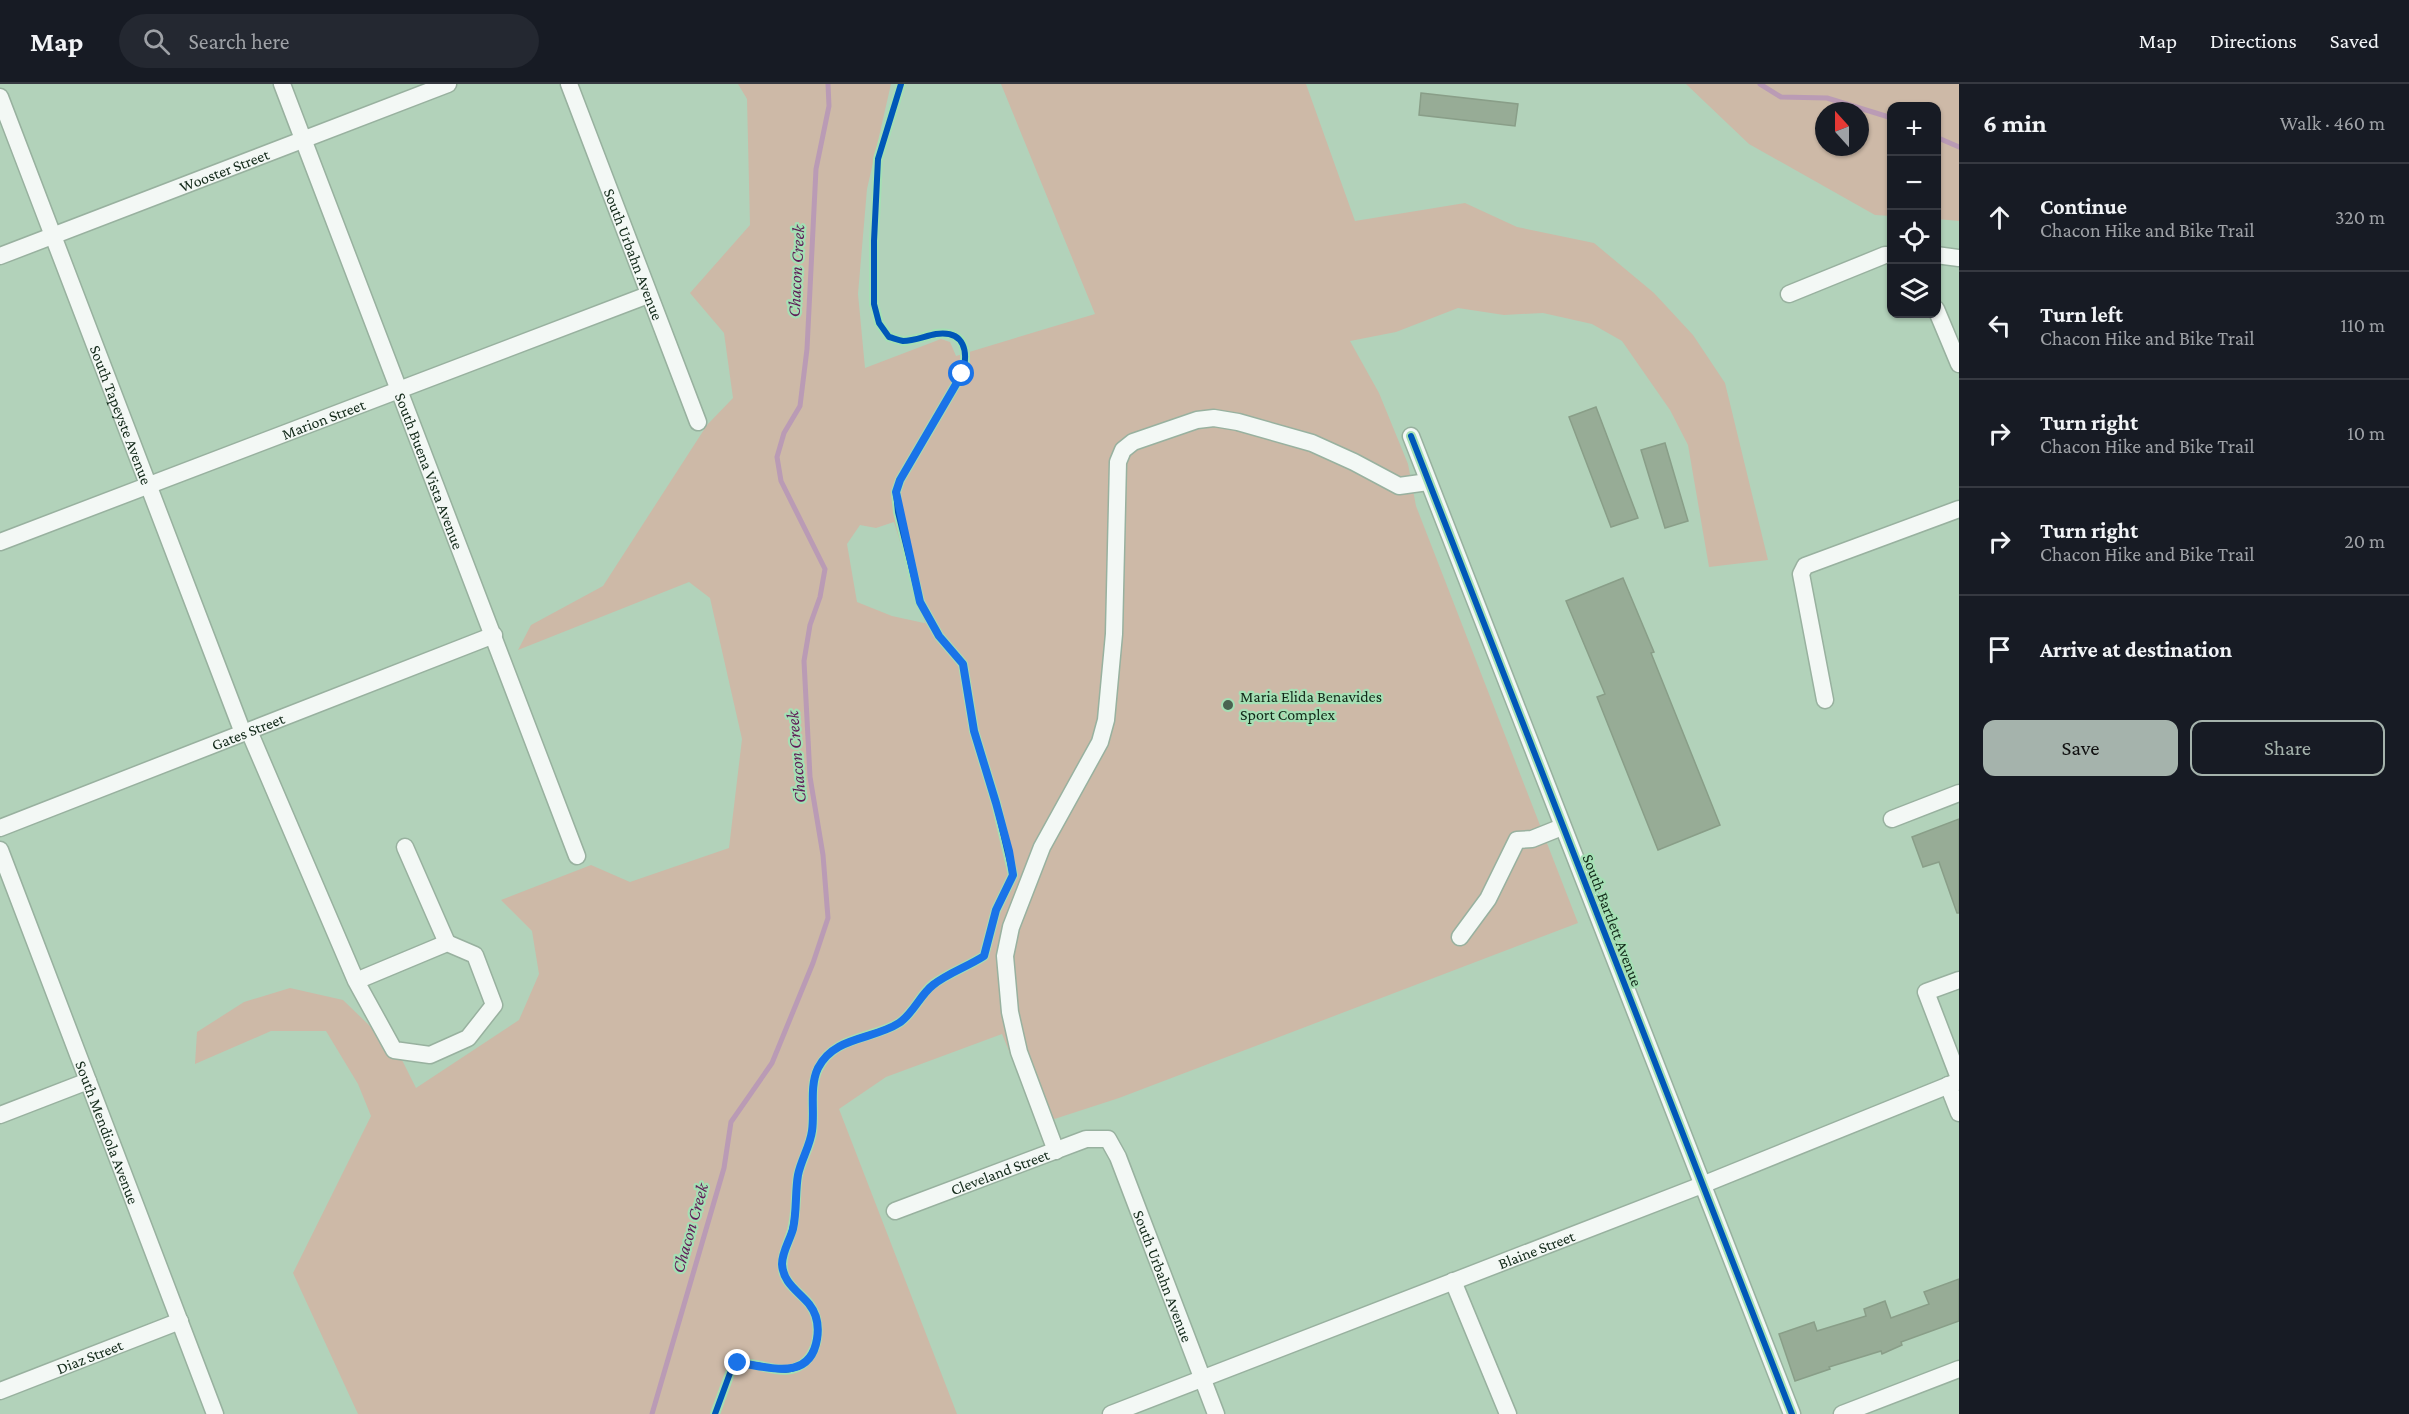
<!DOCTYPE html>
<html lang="en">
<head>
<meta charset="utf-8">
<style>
  :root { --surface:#171b24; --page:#242831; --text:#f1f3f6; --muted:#9ea1a6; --line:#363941; --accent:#a5b3ac }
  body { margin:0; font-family:"Crimson Pro",serif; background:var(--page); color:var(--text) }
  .controls { position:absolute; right:18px; top:18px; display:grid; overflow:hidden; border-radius:12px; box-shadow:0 2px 4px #0004 }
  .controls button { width:54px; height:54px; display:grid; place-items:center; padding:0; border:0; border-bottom:2px solid var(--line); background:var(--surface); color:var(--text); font:30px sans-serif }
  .compass { position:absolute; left:1815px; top:18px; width:54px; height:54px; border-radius:50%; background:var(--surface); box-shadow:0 2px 4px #0004; rotate:339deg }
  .stop { position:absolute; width:18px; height:18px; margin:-14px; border:4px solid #1a73e8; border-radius:50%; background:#fff }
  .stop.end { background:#1a73e8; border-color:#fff; box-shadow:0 2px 6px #0008 }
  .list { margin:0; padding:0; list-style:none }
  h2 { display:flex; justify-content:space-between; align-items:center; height:78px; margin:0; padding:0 24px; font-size:26px }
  h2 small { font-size:20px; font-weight:400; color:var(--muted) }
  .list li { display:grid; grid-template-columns:39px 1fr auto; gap:18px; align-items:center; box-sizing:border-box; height:108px; padding:0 24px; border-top:2px solid var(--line) }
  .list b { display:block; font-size:22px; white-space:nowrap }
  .list p { margin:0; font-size:20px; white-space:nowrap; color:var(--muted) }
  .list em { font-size:20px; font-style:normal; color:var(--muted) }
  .actions { display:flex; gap:12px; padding:18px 24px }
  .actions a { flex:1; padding:14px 0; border:2px solid var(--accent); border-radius:12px; text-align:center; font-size:21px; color:var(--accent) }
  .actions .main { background:var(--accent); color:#111 }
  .icon { flex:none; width:33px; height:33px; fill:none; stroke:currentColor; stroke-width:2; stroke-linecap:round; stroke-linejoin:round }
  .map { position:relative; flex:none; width:1959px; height:1330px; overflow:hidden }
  header { display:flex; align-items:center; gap:36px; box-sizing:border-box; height:84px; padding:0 30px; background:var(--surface); border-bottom:2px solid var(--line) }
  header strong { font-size:28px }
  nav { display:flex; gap:33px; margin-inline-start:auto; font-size:21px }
  .search { width:420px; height:54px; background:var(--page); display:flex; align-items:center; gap:15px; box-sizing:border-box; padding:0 21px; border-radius:33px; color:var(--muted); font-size:22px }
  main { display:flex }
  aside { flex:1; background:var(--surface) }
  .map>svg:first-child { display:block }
  .green { fill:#cdb9a7; fill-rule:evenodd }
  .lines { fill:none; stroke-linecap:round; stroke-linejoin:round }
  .stream { stroke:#ba9bb5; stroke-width:5 }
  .building { fill:#97ac96; stroke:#899e88; stroke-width:1.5 }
  .minor-casing { stroke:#98b19f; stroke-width:19 }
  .minor { stroke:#f3f8f5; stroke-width:16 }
  .cycleway-casing { stroke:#a5dfb4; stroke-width:10 }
  .cycleway { stroke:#0057b8; stroke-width:6 }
  .route { stroke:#1a73e8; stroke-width:8 }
  .poi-dot { fill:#496451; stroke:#a5dfb4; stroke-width:2 }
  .labels { text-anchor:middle; stroke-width:4.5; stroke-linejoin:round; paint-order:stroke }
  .street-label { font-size:16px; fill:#112818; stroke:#a5dfb4 }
  .poi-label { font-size:16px; fill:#112818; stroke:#a5dfb4; text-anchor:start }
  .water-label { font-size:18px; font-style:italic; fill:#5f1b57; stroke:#a5dfb4 }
</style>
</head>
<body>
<header>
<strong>Map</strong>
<div class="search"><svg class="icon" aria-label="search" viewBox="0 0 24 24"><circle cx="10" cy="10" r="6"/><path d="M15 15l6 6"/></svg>Search here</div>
<nav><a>Map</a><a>Directions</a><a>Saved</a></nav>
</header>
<main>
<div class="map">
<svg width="1959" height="1330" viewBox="0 0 1959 1330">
  <rect width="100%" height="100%" fill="#b2d2ba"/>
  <!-- green -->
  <g class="green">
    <path d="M738 0H891L867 105 858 210 865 284 941 255 950 258 956 272 1095 230 1001 0H1306L1355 137 1465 119 1517 143 1594 159 1654 209 1693 251 1725 299 1768 476 1709 483 1688 361 1670 326 1622 257 1592 240 1543 229 1504 231 1458 224 1396 248 1350 257 1379 309 1408 380 1416 422 1578 839 1119 1014 1039 1040 1002 950 886 993 839 1025 957 1330H358L293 1189 371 1032 358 1000 326 947H271L195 980 197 948 244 918 290 904 343 916 399 970 416 1004 519 936 539 890 532 847 501 816 591 781 630 798 729 764 742 655 710 514 689 498 518 566 531 541 603 502 707 341 733 314 724 249 690 209 750 141 747 15ZM894 438 925 539H924L892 532 857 518 847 460 860 441 876 444Z"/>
    <path d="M1686 0H1959V137L1937 135 1936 22H1892L1891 132 1875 131 1749 60ZM1824 27H1860V63H1824Z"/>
  </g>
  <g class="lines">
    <!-- stream -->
    <g class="stream">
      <polyline points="1760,0 1781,13 1827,14 1892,34"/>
      <polyline points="1936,53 1959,63"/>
      <polyline points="652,1330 724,1084 731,1038 772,979 813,879 828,834 823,771 810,693 804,577 810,541 820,513 825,485 781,397 777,373 784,349 800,322 807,265 816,85 829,22 828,0"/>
    </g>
  </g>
  <!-- building -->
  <g class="building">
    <polygon points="1421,9 1518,20 1515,42 1419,31"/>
    <polygon points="1596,323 1638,434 1611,443 1569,333"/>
    <polygon points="1665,359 1688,437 1665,444 1641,366"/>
    <polygon points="1623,494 1654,568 1651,569 1720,741 1658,766 1597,613 1605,610 1566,517"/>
    <polygon points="1959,735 1959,829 1957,829 1939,778 1923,783 1912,753"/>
    <polygon points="1959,1195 1959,1237 1901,1258 1902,1261 1882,1270 1881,1267 1829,1283 1830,1285 1795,1297 1779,1250 1814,1238 1817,1247 1866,1232 1864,1225 1885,1217 1891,1234 1929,1220 1924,1208"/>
  </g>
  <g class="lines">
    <!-- minor casing -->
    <g class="minor-casing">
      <g id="minor">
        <path id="s1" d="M282 0 577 772"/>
        <path id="s2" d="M569 0 698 338"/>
        <path id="s3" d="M0 13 243 649"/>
        <polyline points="1936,171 1959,174"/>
        <path id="s4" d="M0 172 448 0"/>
        <polyline points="1789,210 1885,171 1892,171"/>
        <polyline points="1936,225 1959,280"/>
        <polyline points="1411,352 1792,1330"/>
        <path id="s5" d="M0 458 648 211"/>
        <polyline points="1825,616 1801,490 1805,482 1959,425"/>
        <polyline points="249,647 356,897 394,966 430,971 468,954 494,921 475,871 447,859 356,897"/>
        <polyline points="1892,735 1959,709"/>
        <path id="s6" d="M0 744 494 551"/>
        <polyline points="405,763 447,859"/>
        <path id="s7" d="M0 766 215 1330"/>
        <polyline points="1460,853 1488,815 1517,756 1532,755 1562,743"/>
        <polyline points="1959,896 1926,908 1959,994"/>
        <polyline points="1948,1001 1959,1029"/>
        <polyline points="0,1031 88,997"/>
        <polyline points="1056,1067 1019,968 1010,928 1005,872 1011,843 1042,763 1100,658 1106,636 1114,550 1118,378 1123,366 1133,358 1197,336 1214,334 1238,338 1312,359 1354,378 1399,402 1428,398"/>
        <path id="s8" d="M895 1127 1086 1055H1108L1118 1073 1216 1330"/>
        <polyline points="1453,1197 1508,1330"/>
        <path id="s9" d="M0 1307 180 1237"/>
        <path id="s10" d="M1111 1330 1702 1101 1959 997"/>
        <polyline points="1842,1330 1959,1285"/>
      </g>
    </g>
    <!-- minor -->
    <use href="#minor" class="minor"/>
    <!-- cycleway casing -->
    <g class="cycleway-casing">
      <g id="cycleway">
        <polyline points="1411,352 1792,1330"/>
        <path d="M715 1330 733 1281C756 1273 785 1299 807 1276 820 1262 821 1237 810 1221 802 1210 788 1203 784 1190 779 1174 788 1161 792 1146 797 1128 795 1109 798 1091 801 1077 810 1063 812 1048 815 1028 809 1004 818 985 833 952 873 955 899 939 913 930 920 911 932 901 948 889 967 883 984 872L996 826 1013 791 996 719 974 647 963 580 939 552 920 518 898 428 896 408 900 396 962 290C969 268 965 246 936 250 925 252 914 257 903 257 898 256 893 254 889 253L879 239 874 220V157L878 75 901 0"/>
      </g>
    </g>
    <!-- cycleway -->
    <use href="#cycleway" class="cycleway"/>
  </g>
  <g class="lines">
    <!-- route -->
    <path class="route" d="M738 1279C767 1282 810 1299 817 1255 819 1243 817 1230 809 1220 798 1207 783 1199 782 1180 782 1168 790 1156 793 1145 797 1127 795 1108 798 1091 801 1076 810 1062 812 1047 815 1027 809 1003 818 984 834 952 873 956 899 939 913 930 920 911 933 901 948 889 967 883 984 872L996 826 1013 791 1009 767 996 719 974 647 963 580 939 552 920 518 896 408 900 396 962 290"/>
  </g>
  <!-- markers -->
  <circle class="poi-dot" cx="1228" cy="621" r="6"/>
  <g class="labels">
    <!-- street labels -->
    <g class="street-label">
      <text dy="6" stroke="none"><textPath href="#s4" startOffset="240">Wooster Street</textPath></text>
      <text dy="6" stroke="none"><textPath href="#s2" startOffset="182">South Urbahn Avenue</textPath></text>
      <text dy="6" stroke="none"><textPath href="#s3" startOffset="340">South Tapeyste Avenue</textPath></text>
      <text dy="6" stroke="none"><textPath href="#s5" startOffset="346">Marion Street</textPath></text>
      <text dy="6" stroke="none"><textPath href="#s1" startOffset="414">South Buena Vista Avenue</textPath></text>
      <text dy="6" stroke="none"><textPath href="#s6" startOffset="266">Gates Street</textPath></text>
      <text transform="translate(1613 836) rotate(69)" y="6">South Bartlett Avenue</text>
      <text dy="6" stroke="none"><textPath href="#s7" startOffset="302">South Mendiola Avenue</textPath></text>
      <text dy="6" stroke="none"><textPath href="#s8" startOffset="112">Cleveland Street</textPath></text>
      <text dy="6" stroke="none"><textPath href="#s10" startOffset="456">Blaine Street</textPath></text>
      <text dy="6" stroke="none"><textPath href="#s8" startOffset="374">South Urbahn Avenue</textPath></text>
      <text dy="6" stroke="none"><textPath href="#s9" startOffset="96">Diaz Street</textPath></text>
    </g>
    <!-- poi labels -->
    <g class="poi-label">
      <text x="1240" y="618">Maria Elida Benavides<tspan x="1240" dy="18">Sport Complex</tspan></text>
    </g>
    <!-- water labels -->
    <g class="water-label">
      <text transform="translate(796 187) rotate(-87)" y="6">Chacon Creek</text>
      <text transform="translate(796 673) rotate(-95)" y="6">Chacon Creek</text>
      <text transform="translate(690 1144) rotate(-74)" y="6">Chacon Creek</text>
    </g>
  </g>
</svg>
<div class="controls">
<button>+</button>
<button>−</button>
<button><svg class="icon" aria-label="locate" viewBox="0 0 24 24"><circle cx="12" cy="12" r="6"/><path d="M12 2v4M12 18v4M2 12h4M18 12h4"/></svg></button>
<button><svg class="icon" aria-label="layers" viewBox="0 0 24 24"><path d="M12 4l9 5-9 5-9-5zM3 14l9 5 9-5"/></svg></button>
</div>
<svg class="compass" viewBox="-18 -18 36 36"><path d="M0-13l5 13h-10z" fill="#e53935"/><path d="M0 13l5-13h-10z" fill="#9ea1a6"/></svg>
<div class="stop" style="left:962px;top:290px"></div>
<div class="stop end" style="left:738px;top:1279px"></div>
</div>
<aside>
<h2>6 min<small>Walk · 460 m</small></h2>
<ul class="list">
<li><svg class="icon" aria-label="ahead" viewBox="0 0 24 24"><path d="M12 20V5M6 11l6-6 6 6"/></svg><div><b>Continue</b><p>Chacon Hike and Bike Trail</p></div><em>320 m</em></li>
<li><svg class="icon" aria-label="left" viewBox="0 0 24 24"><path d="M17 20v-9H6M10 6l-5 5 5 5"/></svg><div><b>Turn left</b><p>Chacon Hike and Bike Trail</p></div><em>110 m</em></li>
<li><svg class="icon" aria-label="right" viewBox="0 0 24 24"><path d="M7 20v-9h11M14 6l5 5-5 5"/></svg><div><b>Turn right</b><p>Chacon Hike and Bike Trail</p></div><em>10 m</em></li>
<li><svg class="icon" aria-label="right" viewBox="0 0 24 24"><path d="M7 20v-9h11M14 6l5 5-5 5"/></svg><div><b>Turn right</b><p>Chacon Hike and Bike Trail</p></div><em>20 m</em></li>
<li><svg class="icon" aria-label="arrive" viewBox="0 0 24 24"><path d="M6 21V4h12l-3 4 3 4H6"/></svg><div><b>Arrive at destination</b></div></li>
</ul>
<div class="actions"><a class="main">Save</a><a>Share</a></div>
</aside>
</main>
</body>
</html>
